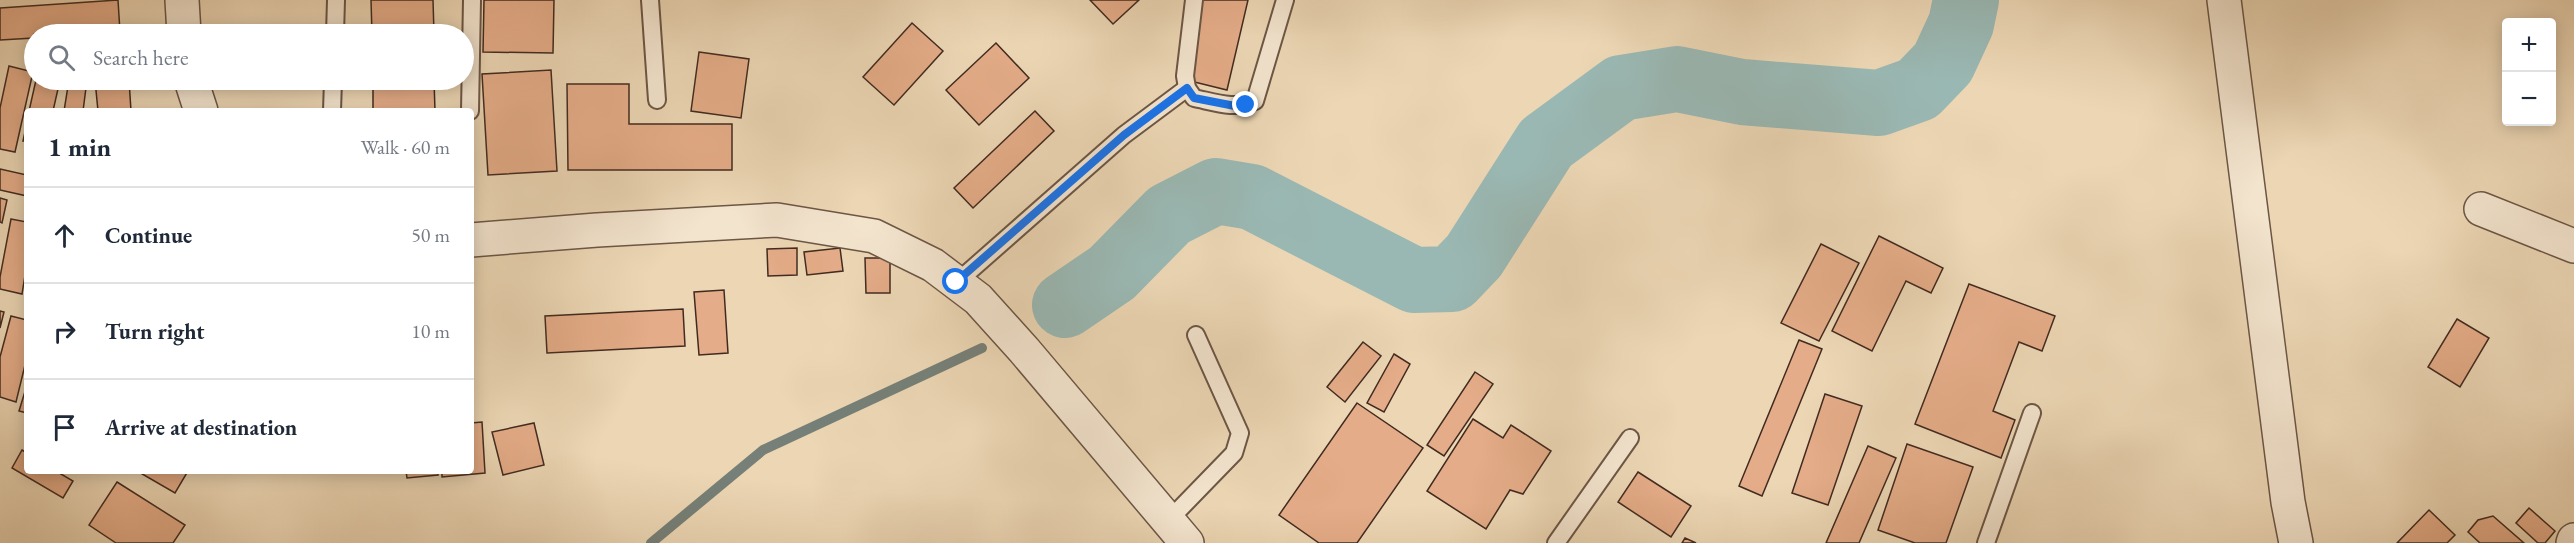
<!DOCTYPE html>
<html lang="en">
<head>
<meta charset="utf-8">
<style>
  :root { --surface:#fff; --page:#f6f6f7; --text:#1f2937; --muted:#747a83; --line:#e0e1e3 }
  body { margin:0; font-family:"EB Garamond",serif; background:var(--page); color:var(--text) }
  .controls { position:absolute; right:18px; top:18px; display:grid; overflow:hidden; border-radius:6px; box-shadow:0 3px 15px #0003 }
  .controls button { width:54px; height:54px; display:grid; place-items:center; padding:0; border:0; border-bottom:2px solid var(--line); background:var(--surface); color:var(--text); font:30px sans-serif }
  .stop { position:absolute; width:18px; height:18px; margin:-14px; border:4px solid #1a73e8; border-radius:50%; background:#fff }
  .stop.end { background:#1a73e8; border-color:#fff; box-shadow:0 2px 6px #0008 }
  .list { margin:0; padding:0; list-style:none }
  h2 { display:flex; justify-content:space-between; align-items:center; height:78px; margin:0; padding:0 24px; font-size:26px }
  h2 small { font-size:20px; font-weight:400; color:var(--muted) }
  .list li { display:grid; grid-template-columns:39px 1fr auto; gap:18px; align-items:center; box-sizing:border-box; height:96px; padding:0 24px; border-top:2px solid var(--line) }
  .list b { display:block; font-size:22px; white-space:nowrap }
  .list em { font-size:20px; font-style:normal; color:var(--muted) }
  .icon { flex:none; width:33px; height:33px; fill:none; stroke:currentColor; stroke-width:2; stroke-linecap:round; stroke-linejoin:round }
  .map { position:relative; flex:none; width:2574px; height:543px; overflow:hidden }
  .search { position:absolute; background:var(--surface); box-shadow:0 3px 15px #0003; left:24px; top:24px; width:450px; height:66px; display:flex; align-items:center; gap:15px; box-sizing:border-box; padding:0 21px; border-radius:33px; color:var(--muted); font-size:22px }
  .panel { position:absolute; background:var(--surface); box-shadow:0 3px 15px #0003; left:24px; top:108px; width:450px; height:366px; border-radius:6px }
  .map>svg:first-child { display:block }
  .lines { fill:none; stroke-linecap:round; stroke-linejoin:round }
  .stream { stroke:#768078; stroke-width:10 }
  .river { stroke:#9ab8b3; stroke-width:66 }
  .building { fill:#e4ac88; stroke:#412b20; stroke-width:1.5 }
  .service-casing { stroke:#6c5645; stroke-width:20 }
  .minor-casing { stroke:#6c5645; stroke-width:36 }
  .tertiary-casing { stroke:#6c5645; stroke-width:36 }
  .service { stroke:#f3e4ce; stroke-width:16 }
  .minor { stroke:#f3e4ce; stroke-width:33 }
  .tertiary { stroke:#f3e4ce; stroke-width:33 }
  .route { stroke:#1a73e8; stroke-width:8 }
</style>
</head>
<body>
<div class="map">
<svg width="2574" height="543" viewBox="0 0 2574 543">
  <rect width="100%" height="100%" fill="#ecd6b4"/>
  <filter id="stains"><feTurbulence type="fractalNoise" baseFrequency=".00333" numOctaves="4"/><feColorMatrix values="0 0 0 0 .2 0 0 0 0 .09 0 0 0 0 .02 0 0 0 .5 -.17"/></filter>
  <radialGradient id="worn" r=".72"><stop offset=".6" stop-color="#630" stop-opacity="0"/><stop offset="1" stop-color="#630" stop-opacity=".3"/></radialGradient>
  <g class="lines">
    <!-- stream -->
    <polyline class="stream" points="651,543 763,450 982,348"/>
    <!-- river -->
    <polyline class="river" points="1065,305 1112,273 1169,215 1216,191 1252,197 1414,280 1452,279 1474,256 1546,143 1621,88 1677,79 1742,92 1879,103 1918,89 1943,63 1961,24 1966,0"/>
  </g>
  <!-- building -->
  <g class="building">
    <polygon points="118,0 120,32 34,34 34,38 0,40 0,8"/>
    <polygon points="371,0 433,0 434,34 372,34"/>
    <polygon points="484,0 554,0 553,53 483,52"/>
    <polygon points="1090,0 1139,0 1113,24"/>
    <polygon points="1196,0 1248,0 1227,90 1178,78"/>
    <polygon points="912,23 943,51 894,105 863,77"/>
    <polygon points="996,43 1029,78 979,125 946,90"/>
    <polygon points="699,52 749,59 741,118 691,111"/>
    <polygon points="9,66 33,72 15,152 0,149 0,108"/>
    <polygon points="551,70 557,171 488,175 482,74"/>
    <polygon points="36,80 60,80 53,111 29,111"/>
    <polygon points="69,80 87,80 83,111 64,111"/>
    <polygon points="95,80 129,80 131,111 98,111"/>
    <polygon points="373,80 434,80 435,111 373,111"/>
    <polygon points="567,84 629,84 629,124 732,124 732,170 568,170"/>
    <polygon points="1035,111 1054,131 973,208 954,188"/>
    <polygon points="27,123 27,141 23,141"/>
    <polygon points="0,169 27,175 27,196 0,190"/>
    <polygon points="0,198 7,200 2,223 0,222"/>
    <polygon points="11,219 27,222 27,263 22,294 0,289 0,277"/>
    <polygon points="1879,236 1943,268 1931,293 1906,281 1872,351 1832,331"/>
    <polygon points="1821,244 1859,263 1819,341 1781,323"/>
    <polygon points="797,248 797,275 768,276 767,249"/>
    <polygon points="840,248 843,271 807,275 804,252"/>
    <polygon points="865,258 890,258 890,293 866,293"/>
    <polygon points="1969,284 2055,316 2042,351 2019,342 1993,411 2015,420 2001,458 1915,424"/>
    <polygon points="724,290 728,353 699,355 694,292"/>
    <polygon points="683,309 685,346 547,353 545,316"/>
    <polygon points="0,311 4,312 0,328"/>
    <polygon points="11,316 27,320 27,357 16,402 0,397 0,357"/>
    <polygon points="2457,319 2489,338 2460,387 2428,367"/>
    <polygon points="1799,340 1822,349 1762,496 1739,486"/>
    <polygon points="1363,342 1381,356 1345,402 1327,387"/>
    <polygon points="1394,354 1410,364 1384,412 1367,403"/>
    <polygon points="1475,372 1493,384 1444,456 1427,445"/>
    <polygon points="27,385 27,413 19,411"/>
    <polygon points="1825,394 1862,406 1828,505 1792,493"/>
    <polygon points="1357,403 1423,448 1357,543 1319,543 1279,515"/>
    <polygon points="1473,419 1503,438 1511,425 1551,451 1523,494 1510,490 1486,529 1427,491"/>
    <polygon points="482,422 485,473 442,477 442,471 471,471 471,423"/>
    <polygon points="534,423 544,465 503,475 492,432"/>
    <polygon points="1907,444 1973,467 1946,543 1915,543 1878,530"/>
    <polygon points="1868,446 1896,458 1859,543 1826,543"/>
    <polygon points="22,450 27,453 27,471 56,471 73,481 63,498 12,468"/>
    <polygon points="137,471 188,471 175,493"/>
    <polygon points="406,471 438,471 438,475 407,478"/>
    <polygon points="1638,472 1691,506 1671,537 1618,502"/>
    <polygon points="117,482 185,525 173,543 116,543 89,525"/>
    <polygon points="2529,508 2555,531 2545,543 2538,543 2516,523"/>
    <polygon points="2429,510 2455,535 2447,543 2397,543"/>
    <polygon points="2493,516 2524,543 2480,543 2468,532 2478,520"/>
    <polygon points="1685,538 1696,543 1682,543"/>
  </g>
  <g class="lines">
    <!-- service casing -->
    <g class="service-casing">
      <g id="service">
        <polyline points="650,0 657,100"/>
        <path d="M1194 0 1185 76 1187 88 1194 98C1214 102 1236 110 1255 101L1285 0"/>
        <polyline points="335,34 336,0"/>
        <polyline points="332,111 333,80"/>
        <polyline points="470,111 472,0"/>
        <polyline points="956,283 1124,135 1187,88"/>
        <polyline points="1169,520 1234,453 1240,433 1196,335"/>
        <polyline points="1556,543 1630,438"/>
        <polyline points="1986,543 2032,413"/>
      </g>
    </g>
    <!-- minor casing -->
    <g class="minor-casing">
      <g id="minor">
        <polyline points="2224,0 2288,502 2296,543"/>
        <polyline points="2481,209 2574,246"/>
        <polyline points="2573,543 2574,540"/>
      </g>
    </g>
    <!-- tertiary casing -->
    <g class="tertiary-casing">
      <g id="tertiary">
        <polyline points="182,0 184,34"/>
        <polyline points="191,80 201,111"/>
        <polyline points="471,240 597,230 777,220 874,236 933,265 978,299 1024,350 1187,543"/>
      </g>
    </g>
    <!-- service -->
    <use href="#service" class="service"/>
    <!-- minor -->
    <use href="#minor" class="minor"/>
    <!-- tertiary -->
    <use href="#tertiary" class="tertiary"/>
  </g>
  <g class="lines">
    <!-- route -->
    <polyline class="route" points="956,282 1124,135 1187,88 1194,98 1235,106 1246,105"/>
  </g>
  <rect width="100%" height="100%" filter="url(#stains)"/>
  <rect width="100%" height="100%" fill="url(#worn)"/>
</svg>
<div class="controls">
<button>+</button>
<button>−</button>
</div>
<div class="stop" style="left:956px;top:282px"></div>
<div class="stop end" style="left:1246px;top:105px"></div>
<div class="search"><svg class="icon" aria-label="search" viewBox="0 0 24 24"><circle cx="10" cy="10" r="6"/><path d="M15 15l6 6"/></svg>Search here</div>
<section class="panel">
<h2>1 min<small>Walk · 60 m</small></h2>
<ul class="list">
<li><svg class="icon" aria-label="ahead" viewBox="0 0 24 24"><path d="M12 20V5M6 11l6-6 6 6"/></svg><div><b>Continue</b></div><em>50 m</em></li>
<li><svg class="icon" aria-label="right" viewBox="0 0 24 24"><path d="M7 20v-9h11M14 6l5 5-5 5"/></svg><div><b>Turn right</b></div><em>10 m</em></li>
<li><svg class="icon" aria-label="arrive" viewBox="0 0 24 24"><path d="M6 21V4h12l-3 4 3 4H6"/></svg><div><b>Arrive at destination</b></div></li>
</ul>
</section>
</div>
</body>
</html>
